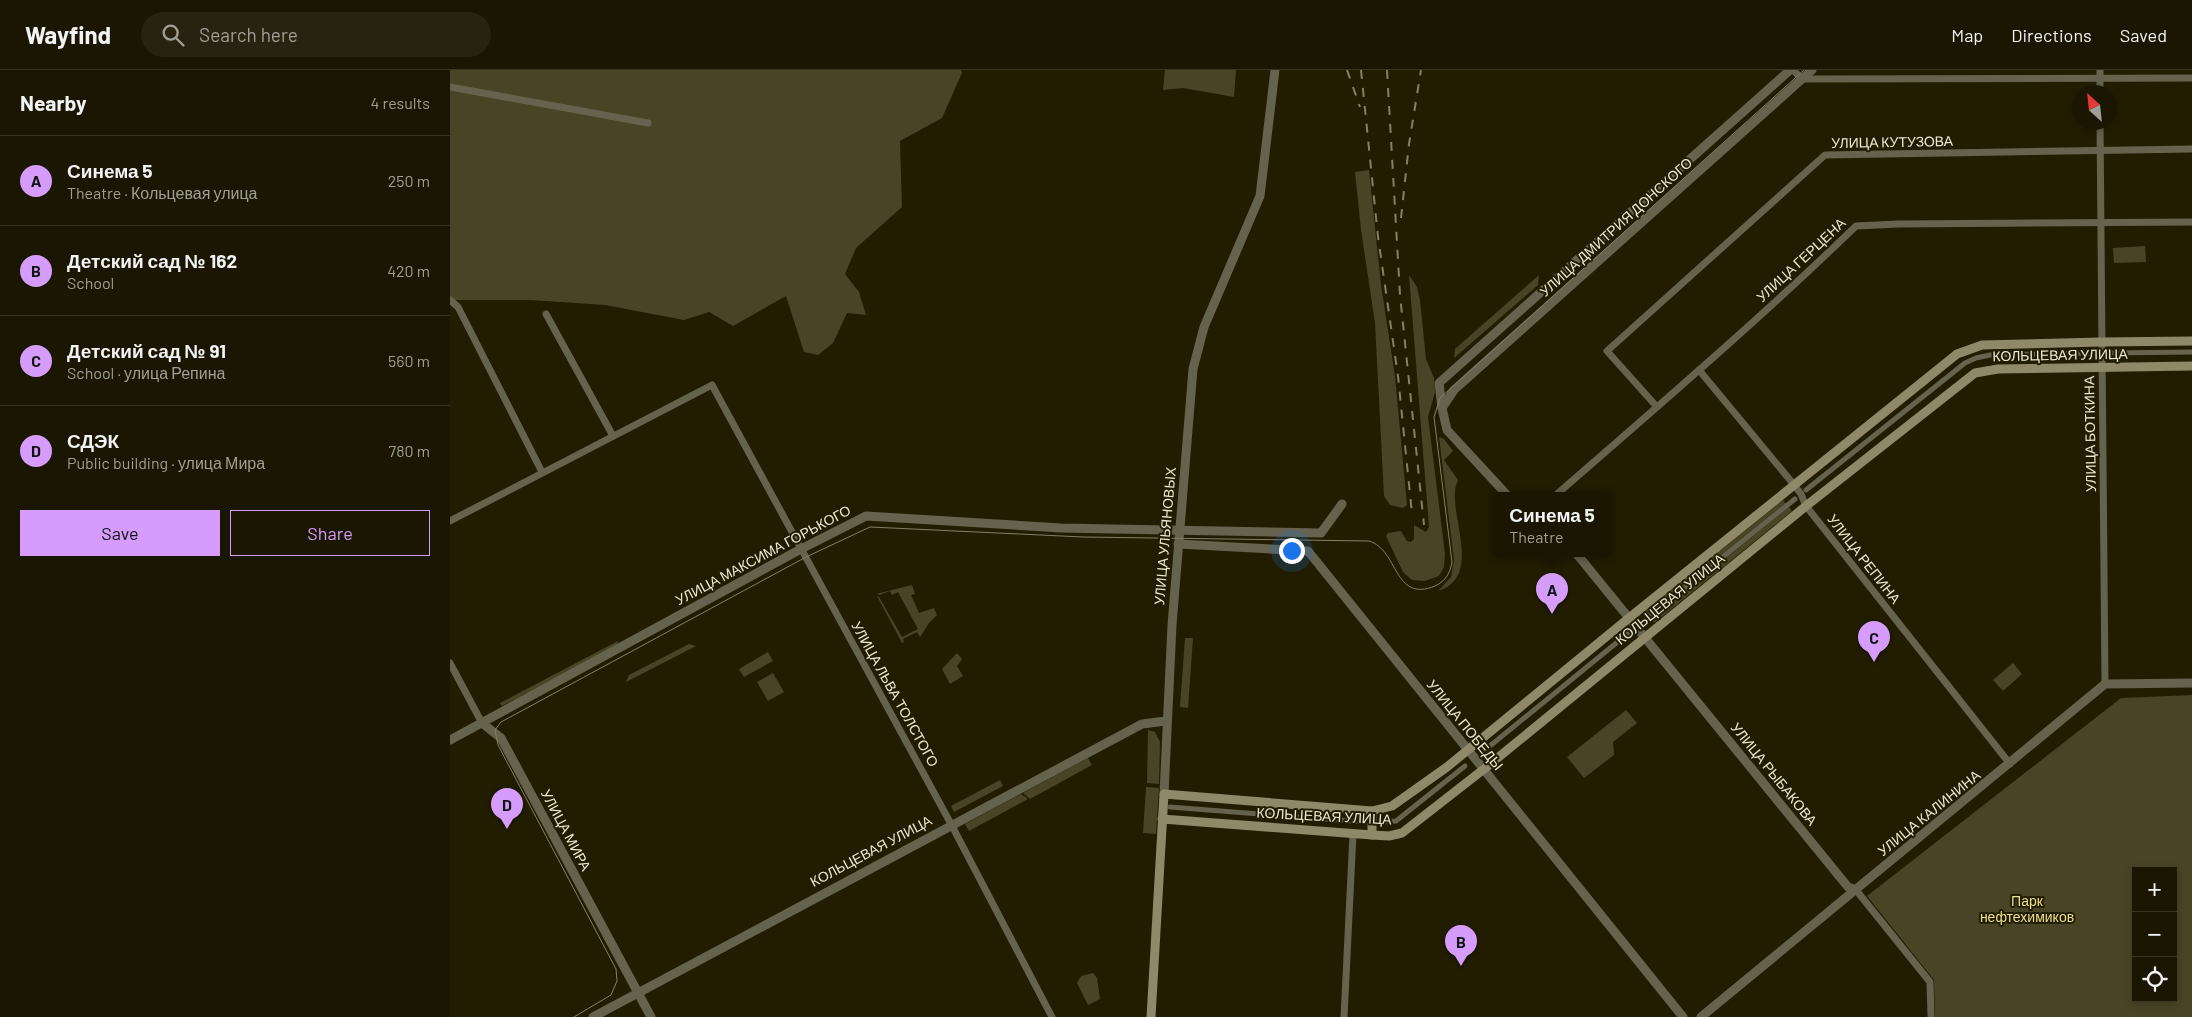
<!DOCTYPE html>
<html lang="en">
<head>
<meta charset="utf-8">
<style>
  :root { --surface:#1a1601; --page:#272310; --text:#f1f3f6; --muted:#9f9f99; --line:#383523; --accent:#d59cfb }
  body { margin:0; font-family:Barlow,sans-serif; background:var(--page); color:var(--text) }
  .controls { position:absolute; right:15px; bottom:15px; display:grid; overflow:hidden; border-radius:0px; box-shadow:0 2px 8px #0003 }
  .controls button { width:45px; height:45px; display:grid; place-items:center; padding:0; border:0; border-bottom:1px solid var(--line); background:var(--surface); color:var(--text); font:25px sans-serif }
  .compass { position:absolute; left:1622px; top:15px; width:45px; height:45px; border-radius:50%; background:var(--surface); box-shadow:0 2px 8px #0003; rotate:333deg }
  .you { position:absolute; left:841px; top:480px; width:18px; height:18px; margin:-12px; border:4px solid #fff; border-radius:50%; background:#1a73e8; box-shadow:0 0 0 8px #1a73e833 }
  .badge { display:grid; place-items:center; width:32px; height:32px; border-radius:50%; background:var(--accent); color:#111; font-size:16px; font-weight:700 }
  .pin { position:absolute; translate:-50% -41px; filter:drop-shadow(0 1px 2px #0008) }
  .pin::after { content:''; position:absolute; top:26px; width:18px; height:15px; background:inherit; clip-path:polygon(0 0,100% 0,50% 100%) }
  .popup { position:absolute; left:1042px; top:422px; width:120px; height:65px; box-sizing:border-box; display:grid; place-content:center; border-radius:0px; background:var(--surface); filter:drop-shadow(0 1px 4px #0005); font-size:16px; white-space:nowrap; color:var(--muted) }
  .popup b { font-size:19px; color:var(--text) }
  .popup::after { content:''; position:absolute; left:50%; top:100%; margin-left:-10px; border:10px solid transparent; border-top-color:var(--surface) }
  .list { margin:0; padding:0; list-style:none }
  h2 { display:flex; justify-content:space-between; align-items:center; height:65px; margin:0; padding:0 20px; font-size:21px }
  h2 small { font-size:16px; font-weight:400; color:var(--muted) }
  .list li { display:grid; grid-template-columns:32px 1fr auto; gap:15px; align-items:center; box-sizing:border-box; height:90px; padding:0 20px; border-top:1px solid var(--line) }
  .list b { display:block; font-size:19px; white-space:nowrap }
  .list p { margin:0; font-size:16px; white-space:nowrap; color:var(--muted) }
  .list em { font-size:16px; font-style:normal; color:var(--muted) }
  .actions { display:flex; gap:10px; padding:15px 20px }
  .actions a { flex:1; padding:11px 0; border:1px solid var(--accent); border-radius:0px; text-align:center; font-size:18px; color:var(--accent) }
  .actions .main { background:var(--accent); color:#111 }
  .icon { flex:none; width:28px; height:28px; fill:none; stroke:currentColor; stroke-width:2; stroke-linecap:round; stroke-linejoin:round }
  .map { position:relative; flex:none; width:1742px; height:947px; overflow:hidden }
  header { display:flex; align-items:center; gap:30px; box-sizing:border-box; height:70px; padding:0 25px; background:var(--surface); border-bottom:1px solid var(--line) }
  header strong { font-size:24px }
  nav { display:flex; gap:28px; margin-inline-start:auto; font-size:18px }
  .search { width:350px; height:45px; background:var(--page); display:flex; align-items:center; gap:12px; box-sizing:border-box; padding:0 18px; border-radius:28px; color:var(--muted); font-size:19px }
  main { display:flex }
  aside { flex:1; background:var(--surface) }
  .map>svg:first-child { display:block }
  .green { fill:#494426; fill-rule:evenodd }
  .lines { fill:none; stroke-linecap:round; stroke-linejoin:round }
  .pedestrian { stroke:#65624e; stroke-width:5 }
  .minor { stroke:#65624e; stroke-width:7 }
  .tertiary { stroke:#65624e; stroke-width:9 }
  .secondary { stroke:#8f8969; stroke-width:9 }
  .tram { stroke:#84806a; stroke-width:1 }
  .rail { stroke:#84806a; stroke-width:2; stroke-dasharray:9 9; stroke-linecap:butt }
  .labels { text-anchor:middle; stroke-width:4; stroke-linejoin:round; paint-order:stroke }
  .street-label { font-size:14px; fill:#eae7d6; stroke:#221d01 }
  .park-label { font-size:14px; fill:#eddf93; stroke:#221d01 }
</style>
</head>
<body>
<header>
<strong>Wayfind</strong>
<div class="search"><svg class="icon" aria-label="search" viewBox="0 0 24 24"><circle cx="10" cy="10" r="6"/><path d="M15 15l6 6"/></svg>Search here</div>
<nav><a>Map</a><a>Directions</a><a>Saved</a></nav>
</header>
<main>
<aside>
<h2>Nearby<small>4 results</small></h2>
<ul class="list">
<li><span class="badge">A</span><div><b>Синема 5</b><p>Theatre · Кольцевая улица</p></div><em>250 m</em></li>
<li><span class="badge">B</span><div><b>Детский сад № 162</b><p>School</p></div><em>420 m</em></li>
<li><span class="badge">C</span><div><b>Детский сад № 91</b><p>School · улица Репина</p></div><em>560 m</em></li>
<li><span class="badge">D</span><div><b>СДЭК</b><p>Public building · улица Мира</p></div><em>780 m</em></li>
</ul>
<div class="actions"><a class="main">Save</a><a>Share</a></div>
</aside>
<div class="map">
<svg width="1742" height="947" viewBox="0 0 1742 947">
  <rect width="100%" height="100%" fill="#221d01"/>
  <!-- green -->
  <g class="green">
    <polygon points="0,0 511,0 512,3 492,48 450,71 452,137 406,178 395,204 409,222 416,245 397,243 383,273 368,285 354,282 336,226 283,256 259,242 234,250 155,235 80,230 0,230"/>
    <polygon points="715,0 786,0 784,27 733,18 713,20"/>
    <polygon points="919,100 931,215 945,306 957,435 953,438 940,435 934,426 925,253 911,160 905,102"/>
    <polygon points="1695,176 1696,192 1664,193 1663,178"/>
    <polygon points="959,205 967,217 970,230 976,289 984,308 985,322 978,347 995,484 994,497 989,506 975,511 962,510 953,502 936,466 938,463 951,461 957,471 961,472 964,469 964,455 976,462 979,457"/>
    <polygon points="1089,205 1088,215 1004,288 1005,279"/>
    <path d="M989 367 994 369 1003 381 994 390 1008 410C1007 413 1005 417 1005 421 1002 451 1031 508 988 521L1001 507 1004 490Z"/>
    <polygon points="1333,430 1336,434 1197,545 1194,542"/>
    <polygon points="1339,437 1342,441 1204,553 1201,549"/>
    <polygon points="462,515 465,524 461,525 469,543 484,538 487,545 479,553 470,567 467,562 453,569 454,572 452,573 427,526 429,527 452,567 468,559 448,522 442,525 440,521 430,525 426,524"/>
    <polygon points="735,568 743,568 738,638 730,637"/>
    <polygon points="168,571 167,576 52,636 50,633"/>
    <polygon points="239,574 246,576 176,612 179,605"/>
    <polygon points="318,582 323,591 294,607 289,599"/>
    <polygon points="507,583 512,589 507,596 513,606 500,614 492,599"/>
    <polygon points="1563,593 1572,604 1553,621 1543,610"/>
    <polygon points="323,603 334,622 318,631 307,612"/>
    <path d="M1742 625V947H1485L1484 910 1417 826 1671 628ZM1686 801H1723V928H1686Z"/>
    <polygon points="1176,640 1187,653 1163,672 1164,685 1134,708 1117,687"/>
    <polygon points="698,660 705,662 710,672 709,714 697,713"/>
    <polygon points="638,688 642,695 580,729 573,723"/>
    <polygon points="550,710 553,716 504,742 501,736"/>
    <polygon points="696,717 709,718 706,764 693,763"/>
    <polygon points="571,724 578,729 519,761 515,754"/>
    <polygon points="643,903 647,908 650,929 638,935 627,913 631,906"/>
  </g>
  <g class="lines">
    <!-- pedestrian -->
    <g class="pedestrian">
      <polyline points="1660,283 1742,282"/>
      <polyline points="1356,420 1515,293 1526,288 1540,285 1640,283"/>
      <polyline points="1191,553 1345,429"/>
      <polyline points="1035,680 1181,561"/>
      <polyline points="720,737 914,752"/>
      <polyline points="932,752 946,751 1015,696"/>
    </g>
    <!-- minor -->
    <g class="minor">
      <polyline points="1343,0 1352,9 1742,8"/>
      <polyline points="0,17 198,53"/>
      <polyline points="1650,22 1650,0"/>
      <polyline points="1650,52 1655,614"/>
      <polyline points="0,230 8,237 92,402"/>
      <polyline points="96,244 163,366"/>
      <polyline points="1249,300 1345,416 1351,424 1356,436 1560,694"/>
      <polyline points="1207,337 1157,281 1375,85 1742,79"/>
      <path d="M1106 425C1207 337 1310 249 1406 156L1448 154 1742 152"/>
      <polyline points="0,451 262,315 501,754 602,947"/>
      <polyline points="0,593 32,653"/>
      <polyline points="1406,820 1480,912 1481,947"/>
      <polyline points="894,947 903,764"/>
    </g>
    <!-- tertiary -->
    <g class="tertiary">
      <polyline points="992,338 1004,320 1362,0"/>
      <polyline points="1057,425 997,360 992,338 989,313 1340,0"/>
      <polyline points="728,474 858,481 1233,947"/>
      <polyline points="1126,483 1398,817 1406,820"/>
      <polyline points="32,653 51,668 201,947"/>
      <polyline points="0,670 351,479 416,446 611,458 871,463 892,434"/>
      <polyline points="714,724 722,555 743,299 754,257 810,126 825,0"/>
      <polyline points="143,947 692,654 716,651"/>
      <polyline points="1251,947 1655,614 1742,613"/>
    </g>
    <!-- secondary -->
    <g class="secondary">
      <polyline points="922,741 922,765"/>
      <polyline points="712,749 922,765 939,766 952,763 1034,699 1356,436 1525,303 1548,299 1742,296"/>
      <polyline points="701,947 714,724 922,741 942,736 997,697 1179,548 1507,284 1532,275 1651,272 1742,271"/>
    </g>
    <!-- tram -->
    <path class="tram" d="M124 947 161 925 167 911 166 899 48 675 45 660 51 652 356 487 420 457 633 467 919 471C949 480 943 533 985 516 996 511 1000 503 1002 492L984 347 990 328 1354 0"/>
    <!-- rail -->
    <g class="rail">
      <polyline points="897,0 910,37"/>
      <polyline points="911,0 928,167 948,306 962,444"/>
      <polyline points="937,0 950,225 974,455"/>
      <polyline points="951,148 959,74 971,0"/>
    </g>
  </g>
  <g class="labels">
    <!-- street labels -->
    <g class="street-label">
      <text transform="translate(1442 72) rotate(-1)" y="5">УЛИЦА КУТУЗОВА</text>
      <text transform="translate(1166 157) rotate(-42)" y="5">УЛИЦА ДМИТРИЯ ДОНСКОГО</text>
      <text transform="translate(1351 190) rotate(-43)" y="5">УЛИЦА ГЕРЦЕНА</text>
      <text transform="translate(1610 285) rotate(-1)" y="5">КОЛЬЦЕВАЯ УЛИЦА</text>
      <text transform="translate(1640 364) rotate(-91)" y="5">УЛИЦА БОТКИНА</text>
      <text transform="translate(715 466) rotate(-85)" y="5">УЛИЦА УЛЬЯНОВЫХ</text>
      <text transform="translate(313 485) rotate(-28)" y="5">УЛИЦА МАКСИМА ГОРЬКОГО</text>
      <text transform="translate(1414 489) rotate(52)" y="5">УЛИЦА РЕПИНА</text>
      <text transform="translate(1220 529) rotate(-39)" y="5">КОЛЬЦЕВАЯ УЛИЦА</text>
      <text transform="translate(445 624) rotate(61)" y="5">УЛИЦА ЛЬВА ТОЛСТОГО</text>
      <text transform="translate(1015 655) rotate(51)" y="5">УЛИЦА ПОБЕДЫ</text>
      <text transform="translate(1324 704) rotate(51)" y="5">УЛИЦА РЫБАКОВА</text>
      <text transform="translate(1479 743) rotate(-39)" y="5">УЛИЦА КАЛИНИНА</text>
      <text transform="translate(874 746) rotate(3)" y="5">КОЛЬЦЕВАЯ УЛИЦА</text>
      <text transform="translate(116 760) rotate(62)" y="5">УЛИЦА МИРА</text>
      <text transform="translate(421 781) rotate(-28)" y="5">КОЛЬЦЕВАЯ УЛИЦА</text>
    </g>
    <!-- park labels -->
    <g class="park-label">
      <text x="1577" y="836">Парк<tspan x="1577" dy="16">нефтехимиков</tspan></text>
    </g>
  </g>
</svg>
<div class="controls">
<button>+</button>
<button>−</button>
<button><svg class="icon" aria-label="locate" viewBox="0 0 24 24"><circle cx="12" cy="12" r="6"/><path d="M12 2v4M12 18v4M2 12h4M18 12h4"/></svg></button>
</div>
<svg class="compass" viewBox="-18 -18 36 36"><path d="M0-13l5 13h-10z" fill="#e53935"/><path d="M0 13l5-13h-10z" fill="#9f9f99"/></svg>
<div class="you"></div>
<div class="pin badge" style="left:1102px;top:544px">A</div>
<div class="popup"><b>Синема 5</b>Theatre</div>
<div class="pin badge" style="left:1011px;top:896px">B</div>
<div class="pin badge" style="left:1424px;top:592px">C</div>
<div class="pin badge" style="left:57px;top:759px">D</div>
</div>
</main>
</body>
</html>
